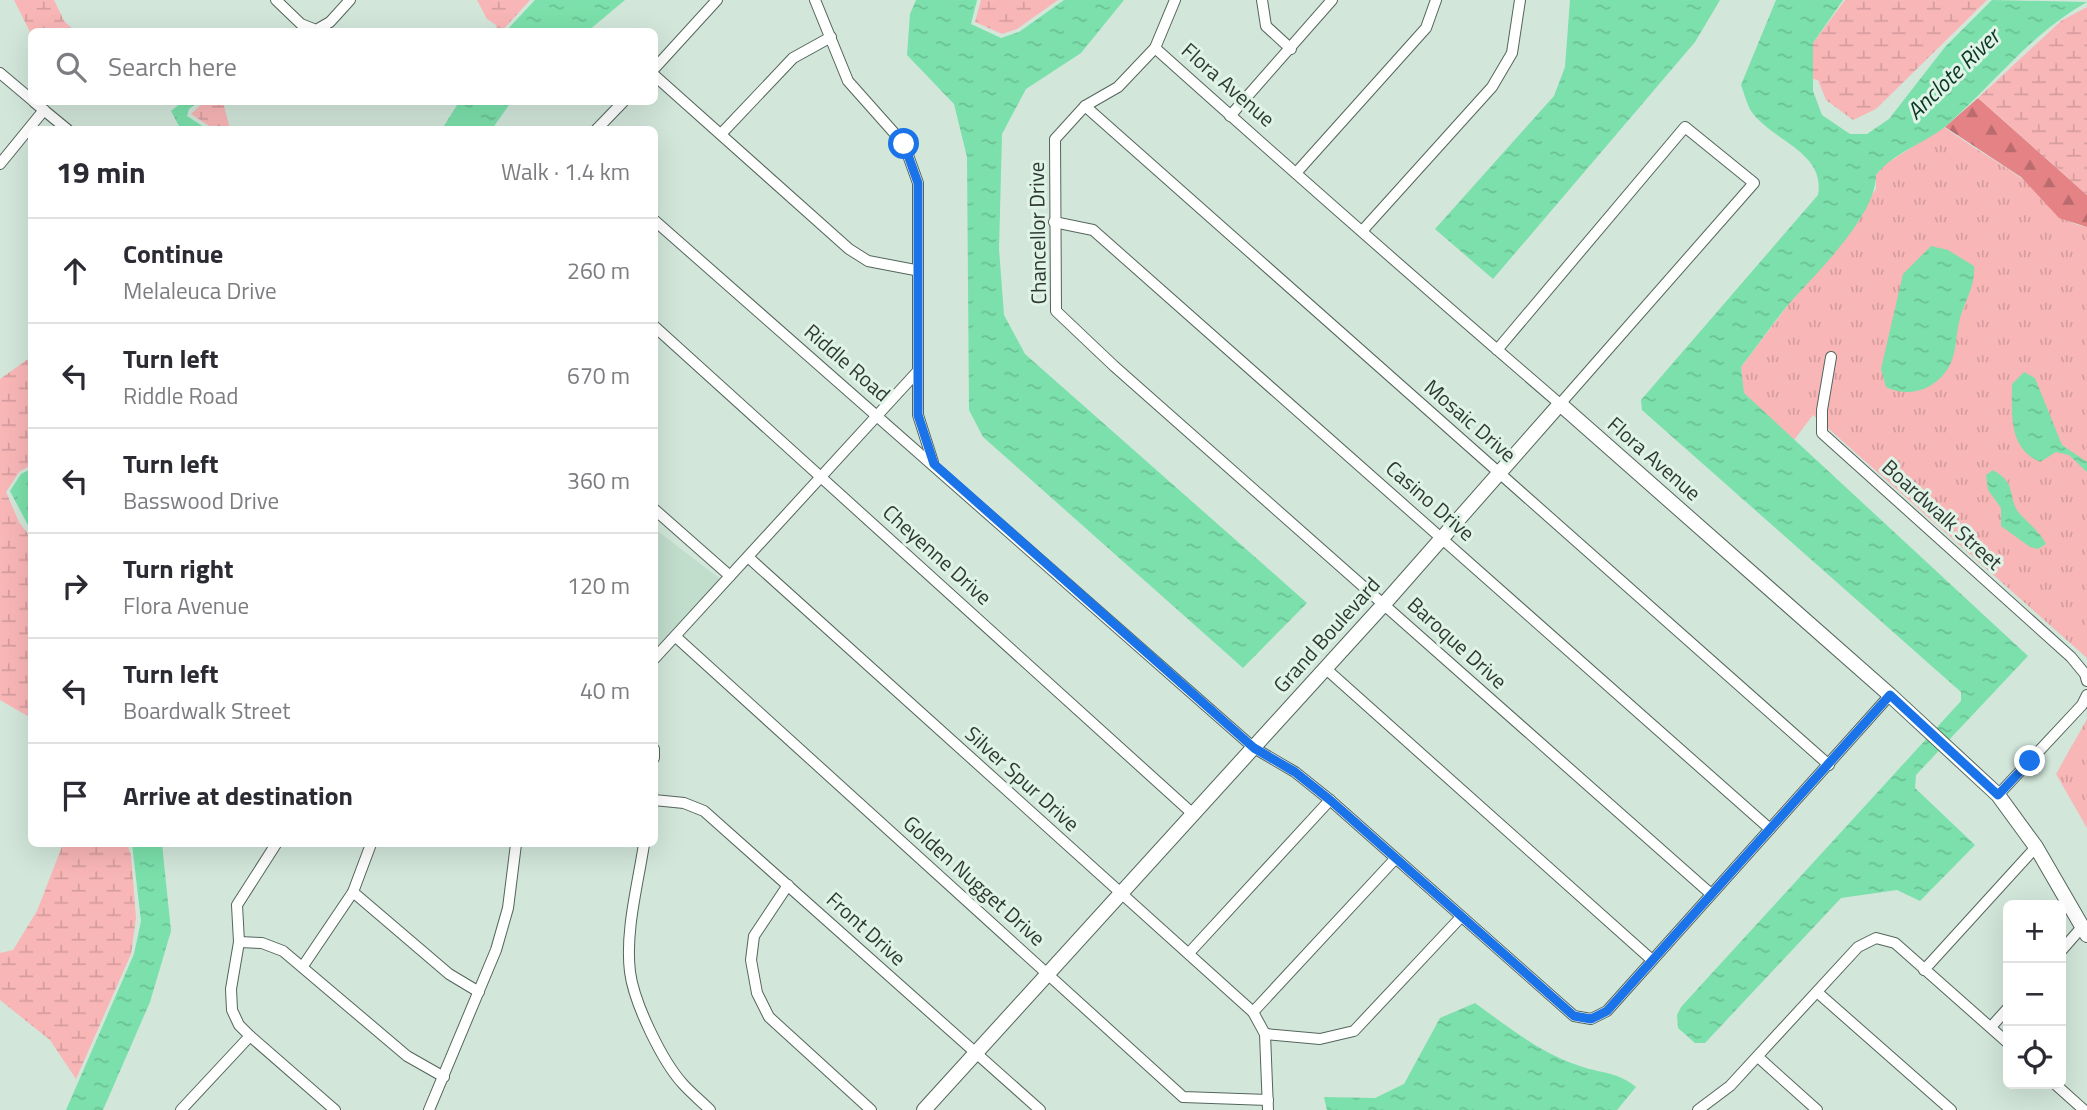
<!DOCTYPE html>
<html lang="en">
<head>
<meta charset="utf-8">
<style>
  :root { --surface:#fff; --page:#f7f7f7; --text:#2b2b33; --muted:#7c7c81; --line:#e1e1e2 }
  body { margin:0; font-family:"Titillium Web",sans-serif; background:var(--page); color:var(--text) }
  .controls { position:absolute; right:21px; bottom:21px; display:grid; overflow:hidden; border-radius:10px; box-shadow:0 7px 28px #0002 }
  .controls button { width:63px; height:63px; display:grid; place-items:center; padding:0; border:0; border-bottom:2px solid var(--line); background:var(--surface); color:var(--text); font:35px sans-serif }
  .stop { position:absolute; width:21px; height:21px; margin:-16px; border:5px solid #1a73e8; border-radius:50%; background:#fff }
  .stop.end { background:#1a73e8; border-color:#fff; box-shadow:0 2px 7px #0008 }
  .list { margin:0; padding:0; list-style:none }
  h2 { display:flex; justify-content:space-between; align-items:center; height:91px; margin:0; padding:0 28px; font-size:30px }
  h2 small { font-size:23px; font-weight:400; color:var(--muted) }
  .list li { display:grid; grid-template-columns:46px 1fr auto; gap:21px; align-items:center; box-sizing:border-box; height:105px; padding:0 28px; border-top:2px solid var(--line) }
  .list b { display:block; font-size:26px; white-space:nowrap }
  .list p { margin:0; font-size:23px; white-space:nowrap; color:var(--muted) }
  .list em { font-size:23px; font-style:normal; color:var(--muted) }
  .icon { flex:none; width:38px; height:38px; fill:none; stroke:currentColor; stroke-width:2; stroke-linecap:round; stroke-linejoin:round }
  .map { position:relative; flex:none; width:2087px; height:1110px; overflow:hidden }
  .search { position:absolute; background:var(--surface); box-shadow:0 7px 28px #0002; left:28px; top:28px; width:630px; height:77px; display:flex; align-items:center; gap:18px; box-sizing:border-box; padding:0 24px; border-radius:10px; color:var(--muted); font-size:26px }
  .panel { position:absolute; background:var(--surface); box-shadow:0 7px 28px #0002; left:28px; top:126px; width:630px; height:721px; border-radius:10px }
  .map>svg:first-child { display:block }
  .built { fill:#c1ddcc }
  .grass { fill:url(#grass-tufts) }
  .forest { fill:url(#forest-firs) }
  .wetland { fill:url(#wetland-marsh) }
  .water { fill:url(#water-ripples) }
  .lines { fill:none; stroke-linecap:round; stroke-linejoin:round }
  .street-casing { stroke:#54665c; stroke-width:12 }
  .secondary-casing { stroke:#54665c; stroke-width:16 }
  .street { stroke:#fff; stroke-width:10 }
  .secondary { stroke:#fff; stroke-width:14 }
  .route { stroke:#1a73e8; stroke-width:9 }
  .labels { text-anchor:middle; stroke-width:6; stroke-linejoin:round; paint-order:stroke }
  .street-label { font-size:21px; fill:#303833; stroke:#dff3e7 }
  .water-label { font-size:23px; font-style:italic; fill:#093622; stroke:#dff3e7 }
</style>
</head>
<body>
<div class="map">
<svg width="2087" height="1110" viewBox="0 0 2087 1110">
  <defs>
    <pattern id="grass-tufts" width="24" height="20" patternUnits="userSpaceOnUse" patternTransform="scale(1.75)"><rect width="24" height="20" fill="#f9b6b7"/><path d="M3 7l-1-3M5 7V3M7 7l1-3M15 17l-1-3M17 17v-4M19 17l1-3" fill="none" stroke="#d69d9e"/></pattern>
    <pattern id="forest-firs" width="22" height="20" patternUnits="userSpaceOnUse" patternTransform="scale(1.75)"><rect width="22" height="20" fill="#e58286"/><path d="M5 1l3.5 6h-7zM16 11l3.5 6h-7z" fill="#ba6b6e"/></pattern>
    <pattern id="wetland-marsh" width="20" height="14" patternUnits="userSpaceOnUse" patternTransform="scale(1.75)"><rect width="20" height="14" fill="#f9b6b7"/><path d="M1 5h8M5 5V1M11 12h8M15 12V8" fill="none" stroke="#d69d9e"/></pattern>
    <pattern id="water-ripples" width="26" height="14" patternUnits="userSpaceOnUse" patternTransform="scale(1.75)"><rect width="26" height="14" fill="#7be0ab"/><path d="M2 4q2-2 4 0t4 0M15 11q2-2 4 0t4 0" fill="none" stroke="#6bc194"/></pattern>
  </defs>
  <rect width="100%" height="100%" fill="#d2e6da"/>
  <!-- built -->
  <polygon class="built" points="655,529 724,582 655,649"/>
  <!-- grass -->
  <g class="grass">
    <path d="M1944 127C1968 145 1994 159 2018 176 2046 194 2050 220 2087 227V658L1813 415 1794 440 1743 393 1741 367 1876 189V175L1884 165Z"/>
    <polygon points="2087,719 2087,828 2056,774"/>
  </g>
  <!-- forest -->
  <polygon class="forest" points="1978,98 2087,195 2087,227 2059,218 2021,177 1945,127"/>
  <!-- wetland -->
  <g class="wetland">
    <polygon points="14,0 54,0 64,21 75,31 32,32 31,34"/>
    <polygon points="477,0 530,0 501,32 497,31 496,25 487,19"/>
    <polygon points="981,0 1058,0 1017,29 1002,34 975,22"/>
    <polygon points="1845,0 1987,0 1876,109 1853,120 1826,100 1818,80 1813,79 1813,43"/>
    <polygon points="2087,7 2087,195 1978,98 2061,21"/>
    <polygon points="204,102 223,102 230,129 214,129 191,114"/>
    <polygon points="31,357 31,465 19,472 6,492 19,522 31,538 31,718 0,700 0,379"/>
    <polygon points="63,844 127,844 131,855 136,918 131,954 76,1079 50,1040 0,1000 0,953 13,950 37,911"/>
  </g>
  <!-- water -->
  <g class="water">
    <polygon points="535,0 625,0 588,31 506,31"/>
    <polygon points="916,0 977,0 971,24 1001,38 1019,32 1064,0 1124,0 1081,53 1026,89 1002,134 999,249 1004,315 1025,354 1307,603 1243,668 983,437 969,410 967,157 954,104 907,55 910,14"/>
    <polygon points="1570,0 1720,0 1695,42 1493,279 1435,229 1554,96 1565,67"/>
    <path d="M1776 0H1843L1813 43V91L1822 115 1850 134H1867L1889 119 1945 47 1992 0 2087 2C2030 34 1994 84 1946 126 1924 144 1894 152 1876 175 1876 217 1814 275 1787 306 1771 326 1756 347 1741 367L1744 393 2028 656 1916 775 1915 788 1975 845 1920 901 1897 890 1841 898 1705 1043H1695L1678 1028 1677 1015 1681 1007 1961 701V692L1642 410 1641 400 1818 195C1826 152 1772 141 1751 111 1747 104 1744 93 1741 85Z"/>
    <polygon points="182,102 198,102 189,109 187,116 207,129 180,128 171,111"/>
    <polygon points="459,102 511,102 492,129 442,129"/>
    <path d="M1931 246 1948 250 1974 266C1976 284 1965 301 1960 318 1956 332 1957 347 1952 360 1942 387 1911 400 1886 387L1881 369 1903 274Z"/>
    <path d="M2024 372 2035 378 2062 445 2087 462V472L2069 455 2056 452 2040 462C2008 448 2012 414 2012 384Z"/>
    <polygon points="31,469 31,531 10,491 21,474"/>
    <path d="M1993 470C2018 484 2007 497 2019 513 2028 523 2039 531 2046 544L2038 549 2030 547 2001 526V508L1988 490 1986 475Z"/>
    <polygon points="132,844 162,844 171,931 150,1002 103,1110 66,1110 134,954 141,921"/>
    <path d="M1475 1003C1507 1026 1539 1052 1577 1065 1600 1074 1615 1070 1636 1087L1617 1110H1327L1324 1097 1375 1098 1404 1084 1440 1018Z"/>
  </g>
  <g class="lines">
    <!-- street casing -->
    <g class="street-casing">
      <g id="street">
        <polyline points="276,0 301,24 316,30 330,22 350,0"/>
        <polyline points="815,0 848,81 904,144 918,183 918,415 933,462"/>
        <polyline points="1175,0 1155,48 1118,87 1085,106 1055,139 1056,311 1114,366 1711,894"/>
        <polyline points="1262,0 1266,26 1291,49"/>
        <path d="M1155 48C1289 168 1424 287 1560 404L1754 183 1685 127 1497 350"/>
        <polyline points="654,69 717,0"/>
        <polyline points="0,73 32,100"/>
        <polyline points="654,75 849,249 868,261 915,270"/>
        <polyline points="34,102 68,130"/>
        <polyline points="1085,106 1829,765"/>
        <polyline points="1230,116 1332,0"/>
        <polyline points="596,130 623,102"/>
        <polyline points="721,134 793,58 831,37"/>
        <polyline points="0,164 44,110"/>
        <polyline points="1296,173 1426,28 1436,0"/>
        <polyline points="654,220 1254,748 1295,772 1330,800 1574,1016 1591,1019 1607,1011 1890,695"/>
        <polyline points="1054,222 1093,230 1770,829"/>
        <polyline points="1363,230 1492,87 1512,53 1520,0"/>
        <polyline points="654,326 1193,814"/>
        <polyline points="1831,357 1822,410 1822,433 2071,657 2085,674 2087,681"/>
        <polyline points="654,509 730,576"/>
        <polyline points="748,557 1253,1012 1265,1034 1268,1110"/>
        <polyline points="676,637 1183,1097 1268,1100"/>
        <polyline points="654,659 917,372"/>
        <polyline points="1325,668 1652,960"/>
        <polyline points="654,749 654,758"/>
        <polyline points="1998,795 2082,705 2087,695"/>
        <polyline points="654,800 684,803 704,811 1040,1110"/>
        <polyline points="276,844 237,905 239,942 231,989 232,1010 239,1025 250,1036 335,1110"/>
        <path d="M644 844C638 884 625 931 630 972 634 1003 662 1061 683 1084 691 1093 701 1101 710 1110"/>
        <polyline points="788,885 754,936 751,960 757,993 769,1017 871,1110"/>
        <polyline points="353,892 449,974 479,992"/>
        <polyline points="239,942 262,943 283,951 407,1056 444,1077"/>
        <polyline points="2061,951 2082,927"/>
        <polyline points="1189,953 1330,800"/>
        <polyline points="303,966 353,892 371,844"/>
        <polyline points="1924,970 2036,847"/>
        <polyline points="1817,992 1951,1110"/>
        <polyline points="1253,1012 1395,859"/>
        <polyline points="1991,1027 2008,1008"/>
        <polyline points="1265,1034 1320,1039 1354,1031 1461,917"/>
        <polyline points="1758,1057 1817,1110"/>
        <polyline points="2055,1084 2084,1110"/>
        <polyline points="181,1110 250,1036"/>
        <polyline points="429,1110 496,950 508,908 516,844"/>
        <polyline points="1698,1110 1730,1086 1858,947 1876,938 1895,943 2008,1043"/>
      </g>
    </g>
    <!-- secondary casing -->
    <g class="secondary-casing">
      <polyline id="secondary" points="924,1110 1384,604 1560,404 1890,695 1998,795 2036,847 2087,935"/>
    </g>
    <!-- street -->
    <use href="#street" class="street"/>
    <!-- secondary -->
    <use href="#secondary" class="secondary"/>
  </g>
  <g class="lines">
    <!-- route -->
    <polyline class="route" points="904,144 918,183 918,415 934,464 1254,748 1295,772 1330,800 1574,1016 1591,1019 1607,1011 1890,695 1998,795 2030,761"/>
  </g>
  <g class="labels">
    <!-- street labels -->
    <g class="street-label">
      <text transform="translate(1228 85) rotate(41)" y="7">Flora Avenue</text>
      <text transform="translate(1038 233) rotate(-91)" y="7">Chancellor Drive</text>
      <text transform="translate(847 363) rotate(41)" y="7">Riddle Road</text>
      <text transform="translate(1470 421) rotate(41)" y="7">Mosaic Drive</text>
      <text transform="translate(1654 459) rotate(41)" y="7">Flora Avenue</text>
      <text transform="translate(1430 501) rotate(41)" y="7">Casino Drive</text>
      <text transform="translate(1942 515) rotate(42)" y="7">Boardwalk Street</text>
      <text transform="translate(937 555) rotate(42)" y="7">Cheyenne Drive</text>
      <text transform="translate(1327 635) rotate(-48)" y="7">Grand Boulevard</text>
      <text transform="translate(1457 643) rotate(42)" y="7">Baroque Drive</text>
      <text transform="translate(1022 779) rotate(42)" y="7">Silver Spur Drive</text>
      <text transform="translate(974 881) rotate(42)" y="7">Golden Nugget Drive</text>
      <text transform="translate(866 929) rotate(42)" y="7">Front Drive</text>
    </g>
    <!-- water labels -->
    <g class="water-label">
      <text transform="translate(1953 74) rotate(-44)" y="8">Anclote River</text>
    </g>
  </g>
</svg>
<div class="controls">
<button>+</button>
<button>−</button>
<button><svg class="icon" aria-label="locate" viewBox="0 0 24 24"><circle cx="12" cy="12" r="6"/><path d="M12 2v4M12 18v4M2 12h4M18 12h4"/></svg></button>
</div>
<div class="stop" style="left:904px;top:144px"></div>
<div class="stop end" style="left:2030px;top:761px"></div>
<div class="search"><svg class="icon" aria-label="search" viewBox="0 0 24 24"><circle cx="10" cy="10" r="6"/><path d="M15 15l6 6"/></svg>Search here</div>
<section class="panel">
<h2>19 min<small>Walk · 1.4 km</small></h2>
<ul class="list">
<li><svg class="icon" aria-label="ahead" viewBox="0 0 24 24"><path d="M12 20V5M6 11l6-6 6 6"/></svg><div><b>Continue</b><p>Melaleuca Drive</p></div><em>260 m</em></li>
<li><svg class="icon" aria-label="left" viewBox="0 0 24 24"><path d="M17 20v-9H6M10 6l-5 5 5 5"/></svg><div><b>Turn left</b><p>Riddle Road</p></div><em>670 m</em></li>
<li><svg class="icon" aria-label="left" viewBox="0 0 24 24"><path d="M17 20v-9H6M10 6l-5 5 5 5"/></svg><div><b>Turn left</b><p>Basswood Drive</p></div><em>360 m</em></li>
<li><svg class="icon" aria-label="right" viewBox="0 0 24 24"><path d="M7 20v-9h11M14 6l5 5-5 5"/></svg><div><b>Turn right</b><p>Flora Avenue</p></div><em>120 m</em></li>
<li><svg class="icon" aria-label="left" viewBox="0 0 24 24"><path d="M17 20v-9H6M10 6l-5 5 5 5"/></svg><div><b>Turn left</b><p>Boardwalk Street</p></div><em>40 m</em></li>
<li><svg class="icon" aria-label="arrive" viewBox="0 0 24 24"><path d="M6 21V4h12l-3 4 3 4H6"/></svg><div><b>Arrive at destination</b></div></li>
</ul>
</section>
</div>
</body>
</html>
